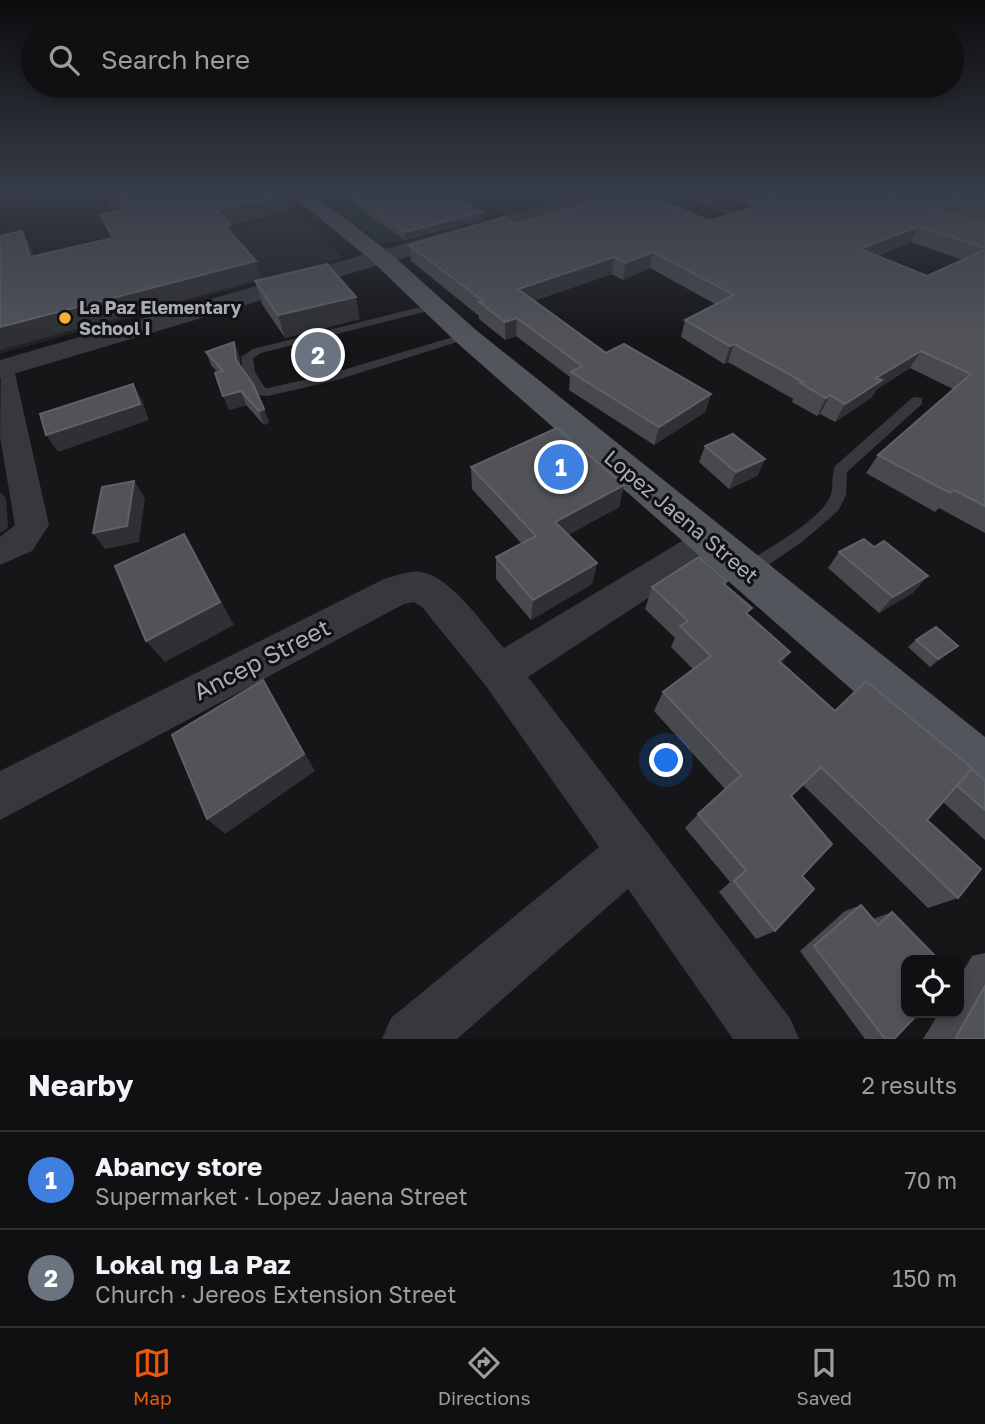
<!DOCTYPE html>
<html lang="en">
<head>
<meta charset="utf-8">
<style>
  :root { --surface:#101012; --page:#1e1e20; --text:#f1f3f6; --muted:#9c9d9f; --line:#303032; --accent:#ea580c }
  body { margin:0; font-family:"Golos Text",sans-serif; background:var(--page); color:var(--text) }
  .controls { position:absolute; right:21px; bottom:21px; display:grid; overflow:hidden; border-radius:14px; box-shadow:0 4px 10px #0003 }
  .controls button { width:63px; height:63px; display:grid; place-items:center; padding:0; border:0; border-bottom:2px solid var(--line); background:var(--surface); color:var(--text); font:35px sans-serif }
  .you { position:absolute; left:667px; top:761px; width:24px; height:24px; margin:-18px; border:5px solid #fff; border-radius:50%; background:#1a73e8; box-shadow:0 0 0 10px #1a73e833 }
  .badge { display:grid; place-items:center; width:46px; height:46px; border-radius:50%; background:var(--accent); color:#fff; font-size:23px; font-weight:700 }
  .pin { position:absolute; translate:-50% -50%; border:4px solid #fff; box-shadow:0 2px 7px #0006 }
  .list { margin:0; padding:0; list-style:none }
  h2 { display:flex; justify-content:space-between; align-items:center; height:91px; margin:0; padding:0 28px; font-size:30px }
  h2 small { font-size:23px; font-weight:400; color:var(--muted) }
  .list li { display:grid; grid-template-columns:46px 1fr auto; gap:21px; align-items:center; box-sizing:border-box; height:98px; padding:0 28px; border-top:2px solid var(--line) }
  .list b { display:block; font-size:26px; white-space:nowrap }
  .list p { margin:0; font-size:23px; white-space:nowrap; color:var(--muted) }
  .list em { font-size:23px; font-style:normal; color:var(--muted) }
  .icon { flex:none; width:38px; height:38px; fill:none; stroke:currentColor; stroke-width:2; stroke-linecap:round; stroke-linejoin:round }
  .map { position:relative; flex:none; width:985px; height:1039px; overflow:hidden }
  .search { position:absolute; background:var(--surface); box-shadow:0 4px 10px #0003; left:21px; right:21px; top:21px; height:77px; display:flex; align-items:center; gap:18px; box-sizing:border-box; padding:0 24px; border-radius:38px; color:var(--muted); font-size:26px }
  .sheet { height:287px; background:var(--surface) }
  nav { display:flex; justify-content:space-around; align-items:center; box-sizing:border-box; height:98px; border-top:2px solid var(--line); background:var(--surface); font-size:19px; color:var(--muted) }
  nav a { display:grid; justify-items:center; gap:4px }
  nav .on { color:var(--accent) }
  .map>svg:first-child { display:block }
  .built { fill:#222225 }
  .green { fill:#1e261f }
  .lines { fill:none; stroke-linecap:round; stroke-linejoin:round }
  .service { fill:#37383d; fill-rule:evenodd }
  .minor { fill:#37383d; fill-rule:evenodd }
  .tertiary { fill:#37383d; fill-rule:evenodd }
  .primary { fill:#53555c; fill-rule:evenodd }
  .wall { fill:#47494d; fill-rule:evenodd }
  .shaded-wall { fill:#2f3033 }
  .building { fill:#525359; stroke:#5f6168; stroke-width:2 }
  .poi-dot { fill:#f2b134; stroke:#111113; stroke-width:2.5 }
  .labels { text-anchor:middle; stroke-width:6; stroke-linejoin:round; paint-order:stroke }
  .far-poi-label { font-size:18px; font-weight:bold; fill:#a8adb8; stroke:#111113; text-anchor:start }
  .street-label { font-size:21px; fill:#a8adb8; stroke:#111113 }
  .near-street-label { font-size:24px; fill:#a8adb8; stroke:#111113 }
</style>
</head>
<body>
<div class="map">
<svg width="985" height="1039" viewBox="0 0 985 1039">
  <rect width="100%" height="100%" fill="#161618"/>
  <!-- built -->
  <polygon class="built" points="298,214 343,258 0,354 0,282"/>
  <!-- green -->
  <polygon class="green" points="316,192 593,192 507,214 499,212 406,237 406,241 379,243"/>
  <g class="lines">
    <!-- service -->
    <g class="service">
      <polygon points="676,192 688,192 744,216 737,218"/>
      <polygon points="436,303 440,304 440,308 261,353 253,358 255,372 265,388 268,388 330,374 466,333 472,336 470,338 337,380 268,396 257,395 243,372 241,357 253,349"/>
      <path d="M917 397 922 398V404L847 472 846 495 838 511 802 542 752 576 746 578 740 576 738 571 740 566C763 552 817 522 829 499 835 489 830 477 835 466L912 398Z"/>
    </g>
    <!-- minor -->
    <g class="minor">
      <polygon points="102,192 118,192 124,204 121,208 109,208"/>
      <polygon points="1,361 10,364 14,369 49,525 32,551 0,565 0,537 15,525 0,437"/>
      <path d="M709 528 721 532 726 541 721 550 528 677 790 1018 799 1039H733L628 889 457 1039H382L391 1018 599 847 486 686 422 607 414 602 404 604 0 820V771L384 579C395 576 410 570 421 572 452 577 484 626 504 648L697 532Z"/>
    </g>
    <!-- tertiary -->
    <polygon class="tertiary" points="594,192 627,192 624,196 389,262 0,378 0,360 373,252"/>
    <!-- primary -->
    <polygon class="primary" points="288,192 311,192 389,252 476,330 985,737 985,798 966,790 456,342 373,262"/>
  </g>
  <!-- wall -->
  <g class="wall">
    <path d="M715 192H985V533L939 508 935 512 866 473 878 455 953 389 910 368 877 389 871 398 835 422 820 414 817 416 792 402 793 399 728 362 724 364 681 337 685 320 715 304 650 268 623 280 612 274 533 301 606 353 711 394 705 412 654 445 569 390 570 377 516 336 505 340 479 319V316L411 261 409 245 515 224 709 221 753 207ZM911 242 963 260 927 276 877 256Z"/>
    <polygon points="348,194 482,220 405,240 349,201"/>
    <polygon points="255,281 360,319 285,338 262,304"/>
    <polygon points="234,342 239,355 240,366 264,409 269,422 264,425 246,405 229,410 218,373 211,365 206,352"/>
    <polygon points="705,446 765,459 757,476 729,489 699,462"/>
    <polygon points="471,467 624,485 619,507 568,535 597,563 592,584 531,620 496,579 496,557 522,544 472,489"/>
    <polygon points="839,552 914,592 879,613 828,568"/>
    <polygon points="727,581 725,585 748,615 782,663 835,711 971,769 985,780 985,840 943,802 927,820 958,898 928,908 803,785 791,796 802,876 775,931 756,939 719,892 730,882 685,828 698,814 725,789 654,711 663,692 693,669 671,647 675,638 645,609 652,587"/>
    <polygon points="916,640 958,646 949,653 930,667 908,647"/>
    <polygon points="861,905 873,919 892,912 894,1039 865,1039 800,951 845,911"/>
    <polygon points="985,953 985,1039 923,1039 939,1013 959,1013 959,978 972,956"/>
  </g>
  <!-- shaded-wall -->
  <g class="shaded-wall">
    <polygon points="0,192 35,192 35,193 0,198"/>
    <polygon points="286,195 290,211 230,225 235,241 222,226 217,210"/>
    <polygon points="482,212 482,220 405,240 405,232"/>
    <polygon points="919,226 911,242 853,265 860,249"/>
    <polygon points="22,231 31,248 41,274 30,257"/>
    <polygon points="653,252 650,268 623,280 625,263"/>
    <polygon points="614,257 612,274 517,306 518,289"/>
    <polygon points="256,261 261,279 0,350 0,327"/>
    <polygon points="356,297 360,319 285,338 278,315"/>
    <polygon points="517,318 516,336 505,340 505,322"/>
    <polygon points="234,342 239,355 241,373 236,360"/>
    <polygon points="734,344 728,362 724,364 730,346"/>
    <polygon points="921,351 910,368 877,389 871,398 835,422 845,404 876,378"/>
    <polygon points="133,384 142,400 149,420 58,452 46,435"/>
    <polygon points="241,391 246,405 229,410 223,396"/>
    <polygon points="711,394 705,412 654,445 659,427"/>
    <polygon points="830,395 820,414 817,416 826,398"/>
    <polygon points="264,409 269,422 264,425 259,411"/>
    <polygon points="765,459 757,476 729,489 736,472"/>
    <polygon points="134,481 145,498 139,542 105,549 93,533"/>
    <polygon points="624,485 619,507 553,543 555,522"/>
    <polygon points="0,492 6,498 8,528 0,533"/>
    <polygon points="184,534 234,625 165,662 146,641"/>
    <polygon points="597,563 592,584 531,620 533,600"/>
    <polygon points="928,576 914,592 879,613 893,597"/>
    <polygon points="958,646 949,653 930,667 938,659"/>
    <polygon points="790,652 775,672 779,661"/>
    <polygon points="263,680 315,771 225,834 207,819"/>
  </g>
  <!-- building -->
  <g class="building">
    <polygon points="118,192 282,192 286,195 217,210 230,225 225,226 256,261 0,327 0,236 22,231 30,257 113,238 100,215 125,209"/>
    <polygon points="354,192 450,192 482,212 405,232 348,194"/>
    <polygon points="625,192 641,192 709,221 777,200 757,192 880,192 985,224 985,248 919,226 860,249 927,276 985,250 985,506 954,490 950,493 878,455 971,374 921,351 876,378 882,380 845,404 830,395 826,398 800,383 803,382 734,344 730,346 685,320 734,295 653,252 625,263 614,257 518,289 606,353 624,344 711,394 659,427 571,372 582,366 517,318 505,322 479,302 483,301 409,245 504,217 515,224"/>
    <polygon points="934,192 985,192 985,208"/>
    <polygon points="327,264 356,297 278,315 255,281"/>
    <polygon points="234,342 236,360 253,384 264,409 259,411 241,391 223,396 215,373 223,371 206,352"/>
    <polygon points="133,384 140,404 46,435 40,414"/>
    <polygon points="557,428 624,485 555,522 597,563 533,600 496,557 536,536 471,467"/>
    <polygon points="733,434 765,459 736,472 705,446"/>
    <polygon points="134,481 127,526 93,533 102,487"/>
    <polygon points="184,534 220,602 146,641 115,566"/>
    <polygon points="864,539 874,547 884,541 928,576 893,597 839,552"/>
    <polygon points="699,557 727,581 724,584 752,608 746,613 790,652 779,661 835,711 866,681 972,768 927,820 981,869 958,898 821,767 791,796 832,844 802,876 814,889 775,931 734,881 746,870 698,814 741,775 663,692 711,656 680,626 688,621 652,587"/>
    <polygon points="936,627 958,646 938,659 916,640"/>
    <polygon points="263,680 304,754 207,819 172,735"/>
    <polygon points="971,769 985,780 985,810 957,786"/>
    <polygon points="861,905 878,925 892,912 939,960 906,960 906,1013 919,1013 894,1039 885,1039 814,946"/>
    <polygon points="985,986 985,1039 955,1039"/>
  </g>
  <!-- sky -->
  <linearGradient id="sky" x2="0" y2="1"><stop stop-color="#0c0c0d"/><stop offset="0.57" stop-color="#363c48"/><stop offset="1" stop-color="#363c48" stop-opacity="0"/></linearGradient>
  <rect width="985" height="338" fill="url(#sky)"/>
  <!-- markers -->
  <circle class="poi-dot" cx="65" cy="318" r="7"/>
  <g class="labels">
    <!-- far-poi labels -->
    <g class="far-poi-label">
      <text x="79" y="314">La Paz Elementary<tspan x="79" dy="21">School I</tspan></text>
    </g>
    <!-- street labels -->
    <g class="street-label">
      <text transform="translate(681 517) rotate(40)" y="7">Lopez Jaena Street</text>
    </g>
    <!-- near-street labels -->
    <g class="near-street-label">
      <text transform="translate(262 660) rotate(-27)" y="8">Ancep Street</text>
    </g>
  </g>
</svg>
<div class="controls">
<button><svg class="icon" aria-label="locate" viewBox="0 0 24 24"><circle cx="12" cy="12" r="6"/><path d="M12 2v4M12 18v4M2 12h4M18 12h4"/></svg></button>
</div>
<div class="you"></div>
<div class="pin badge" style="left:561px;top:467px;background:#3f7fe0">1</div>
<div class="pin badge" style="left:318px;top:355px;background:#6b7280">2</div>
<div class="search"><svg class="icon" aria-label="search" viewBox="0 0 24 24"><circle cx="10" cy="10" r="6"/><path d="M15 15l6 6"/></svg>Search here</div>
</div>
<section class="sheet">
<h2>Nearby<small>2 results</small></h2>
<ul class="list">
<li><span class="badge" style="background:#3f7fe0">1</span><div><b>Abancy store</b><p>Supermarket · Lopez Jaena Street</p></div><em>70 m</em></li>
<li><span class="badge" style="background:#6b7280">2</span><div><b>Lokal ng La Paz</b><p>Church · Jereos Extension Street</p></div><em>150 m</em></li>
</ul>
</section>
<nav>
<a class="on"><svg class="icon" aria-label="map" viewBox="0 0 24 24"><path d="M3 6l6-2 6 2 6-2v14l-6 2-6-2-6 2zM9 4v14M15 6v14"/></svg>Map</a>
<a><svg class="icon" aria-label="directions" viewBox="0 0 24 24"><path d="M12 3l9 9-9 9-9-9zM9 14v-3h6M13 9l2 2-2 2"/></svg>Directions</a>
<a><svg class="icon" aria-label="saved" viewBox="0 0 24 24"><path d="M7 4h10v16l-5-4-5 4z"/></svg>Saved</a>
</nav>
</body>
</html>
